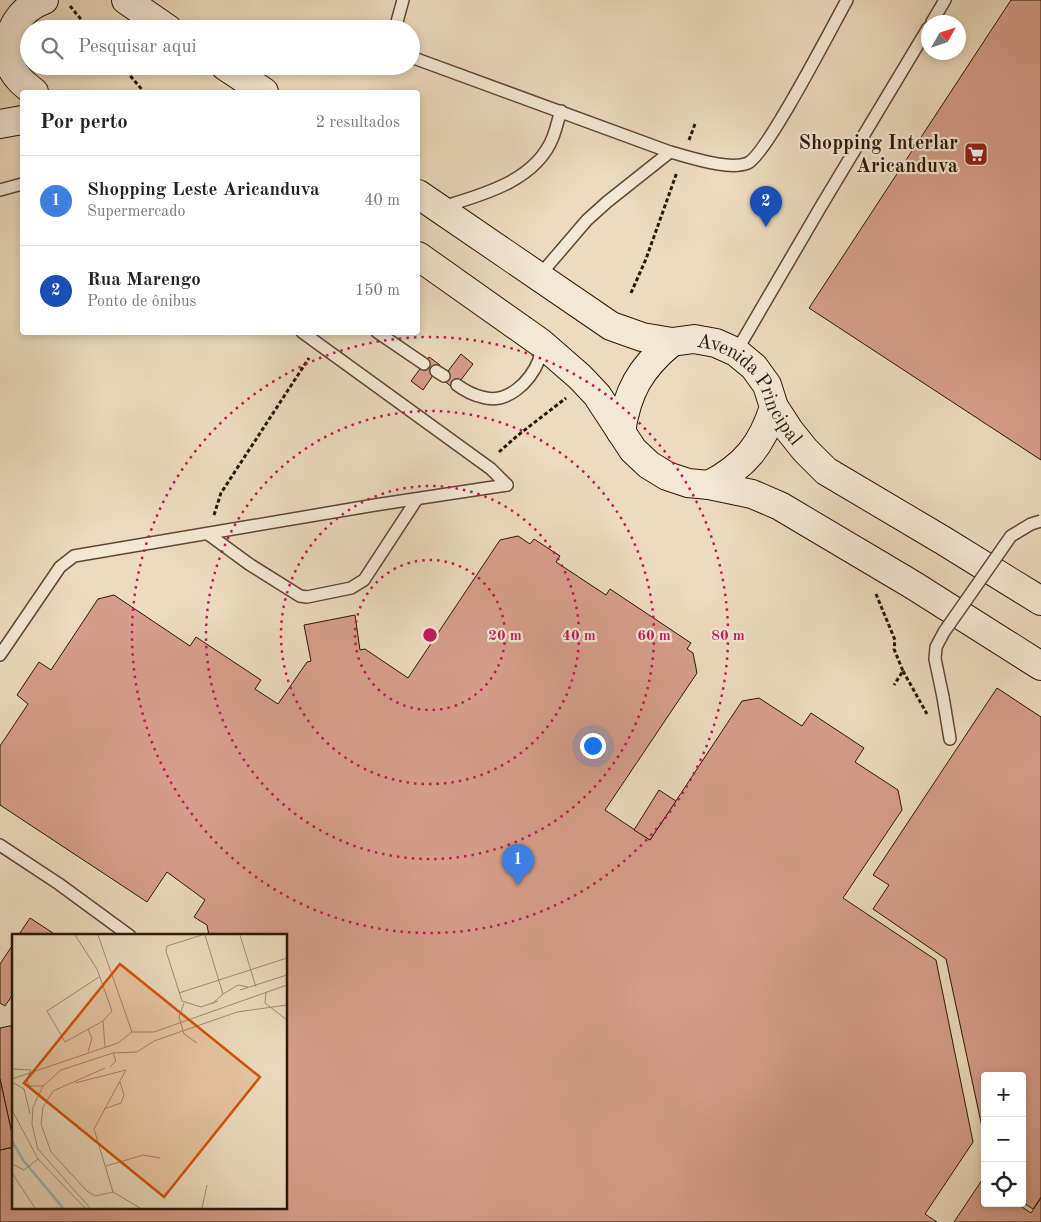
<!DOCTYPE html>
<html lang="pt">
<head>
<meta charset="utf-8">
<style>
  :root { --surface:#fff; --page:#f2f2f2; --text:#222; --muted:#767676; --line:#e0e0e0; --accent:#ea580c }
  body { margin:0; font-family:"Old Standard TT",serif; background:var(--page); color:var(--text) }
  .controls { position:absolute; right:15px; bottom:15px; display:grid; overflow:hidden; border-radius:5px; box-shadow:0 2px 8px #0003 }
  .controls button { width:45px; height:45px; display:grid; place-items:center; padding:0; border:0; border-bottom:1px solid var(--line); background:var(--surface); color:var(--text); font:25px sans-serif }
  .compass { position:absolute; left:921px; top:15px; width:45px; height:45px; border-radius:50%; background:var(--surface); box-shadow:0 2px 8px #0003; rotate:51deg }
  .you { position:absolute; left:592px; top:745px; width:18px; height:18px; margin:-12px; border:4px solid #fff; border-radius:50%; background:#1a73e8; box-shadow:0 0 0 8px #1a73e833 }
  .badge { display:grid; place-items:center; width:32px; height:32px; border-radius:50%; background:var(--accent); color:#fff; font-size:16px; font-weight:700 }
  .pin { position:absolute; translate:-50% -41px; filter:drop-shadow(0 1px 2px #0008) }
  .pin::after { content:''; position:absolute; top:26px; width:18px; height:15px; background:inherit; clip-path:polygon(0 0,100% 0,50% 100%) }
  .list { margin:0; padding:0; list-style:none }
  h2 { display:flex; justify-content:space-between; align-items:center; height:65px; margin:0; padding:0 20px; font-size:21px }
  h2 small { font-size:16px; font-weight:400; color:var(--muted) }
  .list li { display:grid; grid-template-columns:32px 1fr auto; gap:15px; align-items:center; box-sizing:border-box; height:90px; padding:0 20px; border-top:1px solid var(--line) }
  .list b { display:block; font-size:19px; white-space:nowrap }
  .list p { margin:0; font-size:16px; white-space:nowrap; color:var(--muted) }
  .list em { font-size:16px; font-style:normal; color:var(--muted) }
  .icon { flex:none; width:28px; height:28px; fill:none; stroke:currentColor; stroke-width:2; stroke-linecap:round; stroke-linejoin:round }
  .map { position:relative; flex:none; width:1041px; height:1222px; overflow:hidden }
  .search { position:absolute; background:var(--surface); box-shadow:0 2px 8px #0003; left:20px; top:20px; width:400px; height:55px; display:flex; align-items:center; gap:12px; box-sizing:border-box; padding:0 18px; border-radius:28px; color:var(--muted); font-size:19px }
  .panel { position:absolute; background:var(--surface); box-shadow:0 2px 8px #0003; left:20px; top:90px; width:400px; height:245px; border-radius:5px }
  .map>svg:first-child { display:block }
  .building { fill:#d69e8a; stroke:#2d1606 }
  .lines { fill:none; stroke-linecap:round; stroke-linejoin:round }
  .lane-casing { stroke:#5d4734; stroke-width:14 }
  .secondary-casing { stroke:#2d1606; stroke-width:30 }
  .path { stroke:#2d1606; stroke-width:3; stroke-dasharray:4 2.5; stroke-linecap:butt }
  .lane { stroke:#f3e8d4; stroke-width:11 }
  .secondary { stroke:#f3e8d4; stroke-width:28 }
  .lane-bridge-casing { stroke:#5d4734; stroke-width:14; stroke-linecap:butt }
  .lane-bridge { stroke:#f3e8d4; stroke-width:11 }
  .ring { fill:none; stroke:#c2185b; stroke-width:2.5; stroke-dasharray:2.5 5 }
  .labels { text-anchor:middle; stroke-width:4.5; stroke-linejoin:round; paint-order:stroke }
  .poi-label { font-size:20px; font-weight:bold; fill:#2d1606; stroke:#f3e8d4; text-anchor:end }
  .street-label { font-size:20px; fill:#2d1606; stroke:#f3e8d4 }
  .inset-river { fill:none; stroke:#9ab9b8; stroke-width:2.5 }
  .inset-road { fill:none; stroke:#a08c74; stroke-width:1 }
  .view { fill:#d5520b; fill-opacity:0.15; stroke:#d5520b; stroke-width:2.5 }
  .inset-edge { fill:none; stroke:#2d1606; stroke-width:2.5 }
  .centre { fill:#c2185b; stroke:#f3e8d4; stroke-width:2.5 }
  .ring-label { font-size:15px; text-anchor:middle; font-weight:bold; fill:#c2185b; stroke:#f3e8d4; stroke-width:4.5; stroke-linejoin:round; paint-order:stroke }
</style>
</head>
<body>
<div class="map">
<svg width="1041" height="1222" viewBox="0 0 1041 1222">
  <rect width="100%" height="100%" fill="#ecdbbd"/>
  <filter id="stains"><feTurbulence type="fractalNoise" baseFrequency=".004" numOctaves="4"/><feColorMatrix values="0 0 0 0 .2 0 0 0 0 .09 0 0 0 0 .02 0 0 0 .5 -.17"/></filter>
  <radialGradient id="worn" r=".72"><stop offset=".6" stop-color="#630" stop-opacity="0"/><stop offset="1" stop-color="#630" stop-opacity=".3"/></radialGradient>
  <!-- building -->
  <g class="building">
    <polygon points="1011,0 1041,0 1041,460 809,308"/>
    <polygon points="461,354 473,364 454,389 442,379"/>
    <polygon points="429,357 440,365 423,390 411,381"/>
    <polygon points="518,536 530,544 534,539 560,556 556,562 606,595 610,589 691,643 687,649 693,653 697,673 605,810 650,840 742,701 759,698 802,726 811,713 864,748 855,762 898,790 902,810 843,898 936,960 973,1142 925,1214 937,1222 0,1222 0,1150 14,1147 14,1208 286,1208 286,936 209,936 207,925 194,917 205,900 167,872 147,902 0,805 0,746 28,704 17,695 39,662 51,670 98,599 114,595 190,646 196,637 261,680 255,689 278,704 307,662 311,661 304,625 355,615 360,650 365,649 408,678 500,540"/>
    <polygon points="997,688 1041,717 1041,1197 1033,1209 1022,1202 1022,1076 985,1076 985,1141 946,959 873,909 889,885 873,875"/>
    <polygon points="659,790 676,801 650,840 634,830"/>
    <polygon points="30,918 53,933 52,936 18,936"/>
    <polygon points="14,943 14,993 5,1006 0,1003 0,964"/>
    <polygon points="14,1025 14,1143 0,1079 0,1028"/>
    <polygon points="0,1079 14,1143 14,1147 0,1150"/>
    <polygon points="982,1180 985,1182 985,1203 1016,1203 1031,1213 1041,1198 1041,1222 954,1222"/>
  </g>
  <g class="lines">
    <!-- lane casing -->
    <g class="lane-casing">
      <g id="lane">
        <polyline points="932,22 945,0"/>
        <polyline points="395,29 403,0"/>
        <path d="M411 57 670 152C690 157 729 171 748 163 767 154 833 25 847 0"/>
        <polyline points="0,190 22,184"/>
        <path d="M442 207C482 195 536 181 553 137 556 129 558 120 561 111"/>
        <polyline points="539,276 587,220 607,202 670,152"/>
        <polyline points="302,332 491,469 507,485"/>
        <polyline points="377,332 424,364"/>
        <polyline points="736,352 820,208 928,28"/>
        <polyline points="436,371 444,376"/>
        <path d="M457 385C464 390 473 395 482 397 507 405 530 382 539 360 540 356 540 350 541 345"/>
        <polyline points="208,534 249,564 300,596 307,597 351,588 364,580 417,499"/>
        <polyline points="0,655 60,567 74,556 375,505 507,485"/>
        <polyline points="943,697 950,739"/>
        <polyline points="0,845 59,884 130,936"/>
      </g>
    </g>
    <!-- secondary casing -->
    <g class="secondary-casing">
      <g id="secondary">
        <polyline points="126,0 168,29"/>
        <polyline points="225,66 264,92"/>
        <path d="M34 92C25 85 16 78 11 67 9 63 10 59 9 55 7 30 20 9 44 0"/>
        <polyline points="0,124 22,120"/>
        <path id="s1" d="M418 194 611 326 642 337 672 342 694 339 716 343 736 352 754 367 767 385 774 407 789 430 805 450 826 471 944 541 1041 601"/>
        <polyline points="418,256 541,343 580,377 597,395 633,450 649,465 667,476 688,483 709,485 752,494 780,506 913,585 1041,666"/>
        <path d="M621 432C627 392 640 368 672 342"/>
        <path d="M709 485C745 466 762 445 774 407"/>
      </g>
    </g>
    <!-- path -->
    <g class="path">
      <polyline points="70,6 89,29"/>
      <polyline points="122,66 144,92"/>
      <polyline points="689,140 695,124"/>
      <polyline points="631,293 646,259 677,172"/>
      <polyline points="499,452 517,436 566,398"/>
      <polyline points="214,515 221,493 309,358"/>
      <polyline points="876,594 895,640 894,649 903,671 894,685"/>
      <polyline points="903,671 927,714"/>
    </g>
    <!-- lane -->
    <use href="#lane" class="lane"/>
    <!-- secondary -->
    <use href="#secondary" class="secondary"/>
    <!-- lane-bridge casing -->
    <g class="lane-bridge-casing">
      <polyline id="lane-bridge" points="943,697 935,659 936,647 944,632 1011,536 1031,524 1041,521"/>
    </g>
    <!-- lane-bridge -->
    <use href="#lane-bridge" class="lane-bridge"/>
  </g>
  <!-- distance rings -->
  <g class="ring">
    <circle cx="430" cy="635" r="75"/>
    <circle cx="430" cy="635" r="149"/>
    <circle cx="430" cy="635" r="224"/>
    <circle cx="430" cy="635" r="298"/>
  </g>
  <!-- icons -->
  <defs>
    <g id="supermarket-square" transform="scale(1.25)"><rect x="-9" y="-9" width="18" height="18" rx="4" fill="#8f2418" stroke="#f3e8d4"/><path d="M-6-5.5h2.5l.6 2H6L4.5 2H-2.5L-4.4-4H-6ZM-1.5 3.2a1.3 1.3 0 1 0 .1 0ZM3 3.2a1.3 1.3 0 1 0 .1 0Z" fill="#fff"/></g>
  </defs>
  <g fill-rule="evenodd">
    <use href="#supermarket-square" x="976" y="154"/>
  </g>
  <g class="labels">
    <!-- poi labels -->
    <g class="poi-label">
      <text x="958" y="149">Shopping Interlar<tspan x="958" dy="23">Aricanduva</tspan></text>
    </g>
    <!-- street labels -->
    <g class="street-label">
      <text dy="7" stroke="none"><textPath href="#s1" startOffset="399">Avenida Principal</textPath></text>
    </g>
  </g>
  <!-- overview -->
  <g transform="translate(12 934)">
    <rect width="275" height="275" fill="#ecdbbd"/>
    <path class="inset-river" d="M0 207 11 226 51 274"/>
    <path class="inset-road" d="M63 1 85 35 100 77 91 87 53 108 35 77 87 43M86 1 120 98M190 1 155 12 154 17 170 67 189 73 206 67M193 1 211 60 200 70M228 1 244 53M228 56 275 41M254 58 253 69 275 86M167 59 275 24M211 60 226 51 236 53M172 69 167 83 172 100 185 109M91 87 93 113M76 118 80 104 76 95M98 133 104 127 101 119M93 134 41 157 31 173 29 190 39 218 75 257 83 262 101 258M0 135 19 136M19 136 15 145 17 152H31M114 136 82 195 101 258 128 274M0 145 106 109 120 98H142L275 51M0 148 12 155 18 180M63 149 114 136M92 175 109 169 112 161 108 148M0 176 26 225 73 274M26 215 78 274M26 216 20 190 21 173 31 152 49 136 101 119 125 118 142 107 225 78 275 71M0 230 12 236 26 225M94 232 131 221 148 224M0 239 23 274M190 274 195 251"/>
    <path class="view" d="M108 30 248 143 152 263 12 149Z"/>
    <rect width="275" height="275" class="inset-edge"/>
  </g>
  <circle cx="430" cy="635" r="8" class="centre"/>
  <g class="ring-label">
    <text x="505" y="640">20 m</text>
    <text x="579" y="640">40 m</text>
    <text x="654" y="640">60 m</text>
    <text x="728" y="640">80 m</text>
  </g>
  <rect width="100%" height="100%" filter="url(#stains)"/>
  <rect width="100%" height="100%" fill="url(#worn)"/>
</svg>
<div class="controls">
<button>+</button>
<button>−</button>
<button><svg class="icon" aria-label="locate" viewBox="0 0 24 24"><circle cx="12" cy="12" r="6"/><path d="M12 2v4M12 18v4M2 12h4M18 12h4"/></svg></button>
</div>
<svg class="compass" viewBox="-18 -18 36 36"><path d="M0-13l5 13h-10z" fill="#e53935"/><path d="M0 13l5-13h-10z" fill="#767676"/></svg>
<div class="you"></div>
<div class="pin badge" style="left:518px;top:885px;background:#3f7fe0">1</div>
<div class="pin badge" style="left:766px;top:227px;background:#1a4fb4">2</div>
<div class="search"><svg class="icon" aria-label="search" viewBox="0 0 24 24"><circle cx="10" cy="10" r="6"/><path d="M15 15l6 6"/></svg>Pesquisar aqui</div>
<section class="panel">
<h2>Por perto<small>2 resultados</small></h2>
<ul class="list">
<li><span class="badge" style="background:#3f7fe0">1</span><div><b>Shopping Leste Aricanduva</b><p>Supermercado</p></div><em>40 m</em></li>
<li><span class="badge" style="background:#1a4fb4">2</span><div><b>Rua Marengo</b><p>Ponto de ônibus</p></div><em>150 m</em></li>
</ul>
</section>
</div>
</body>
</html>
